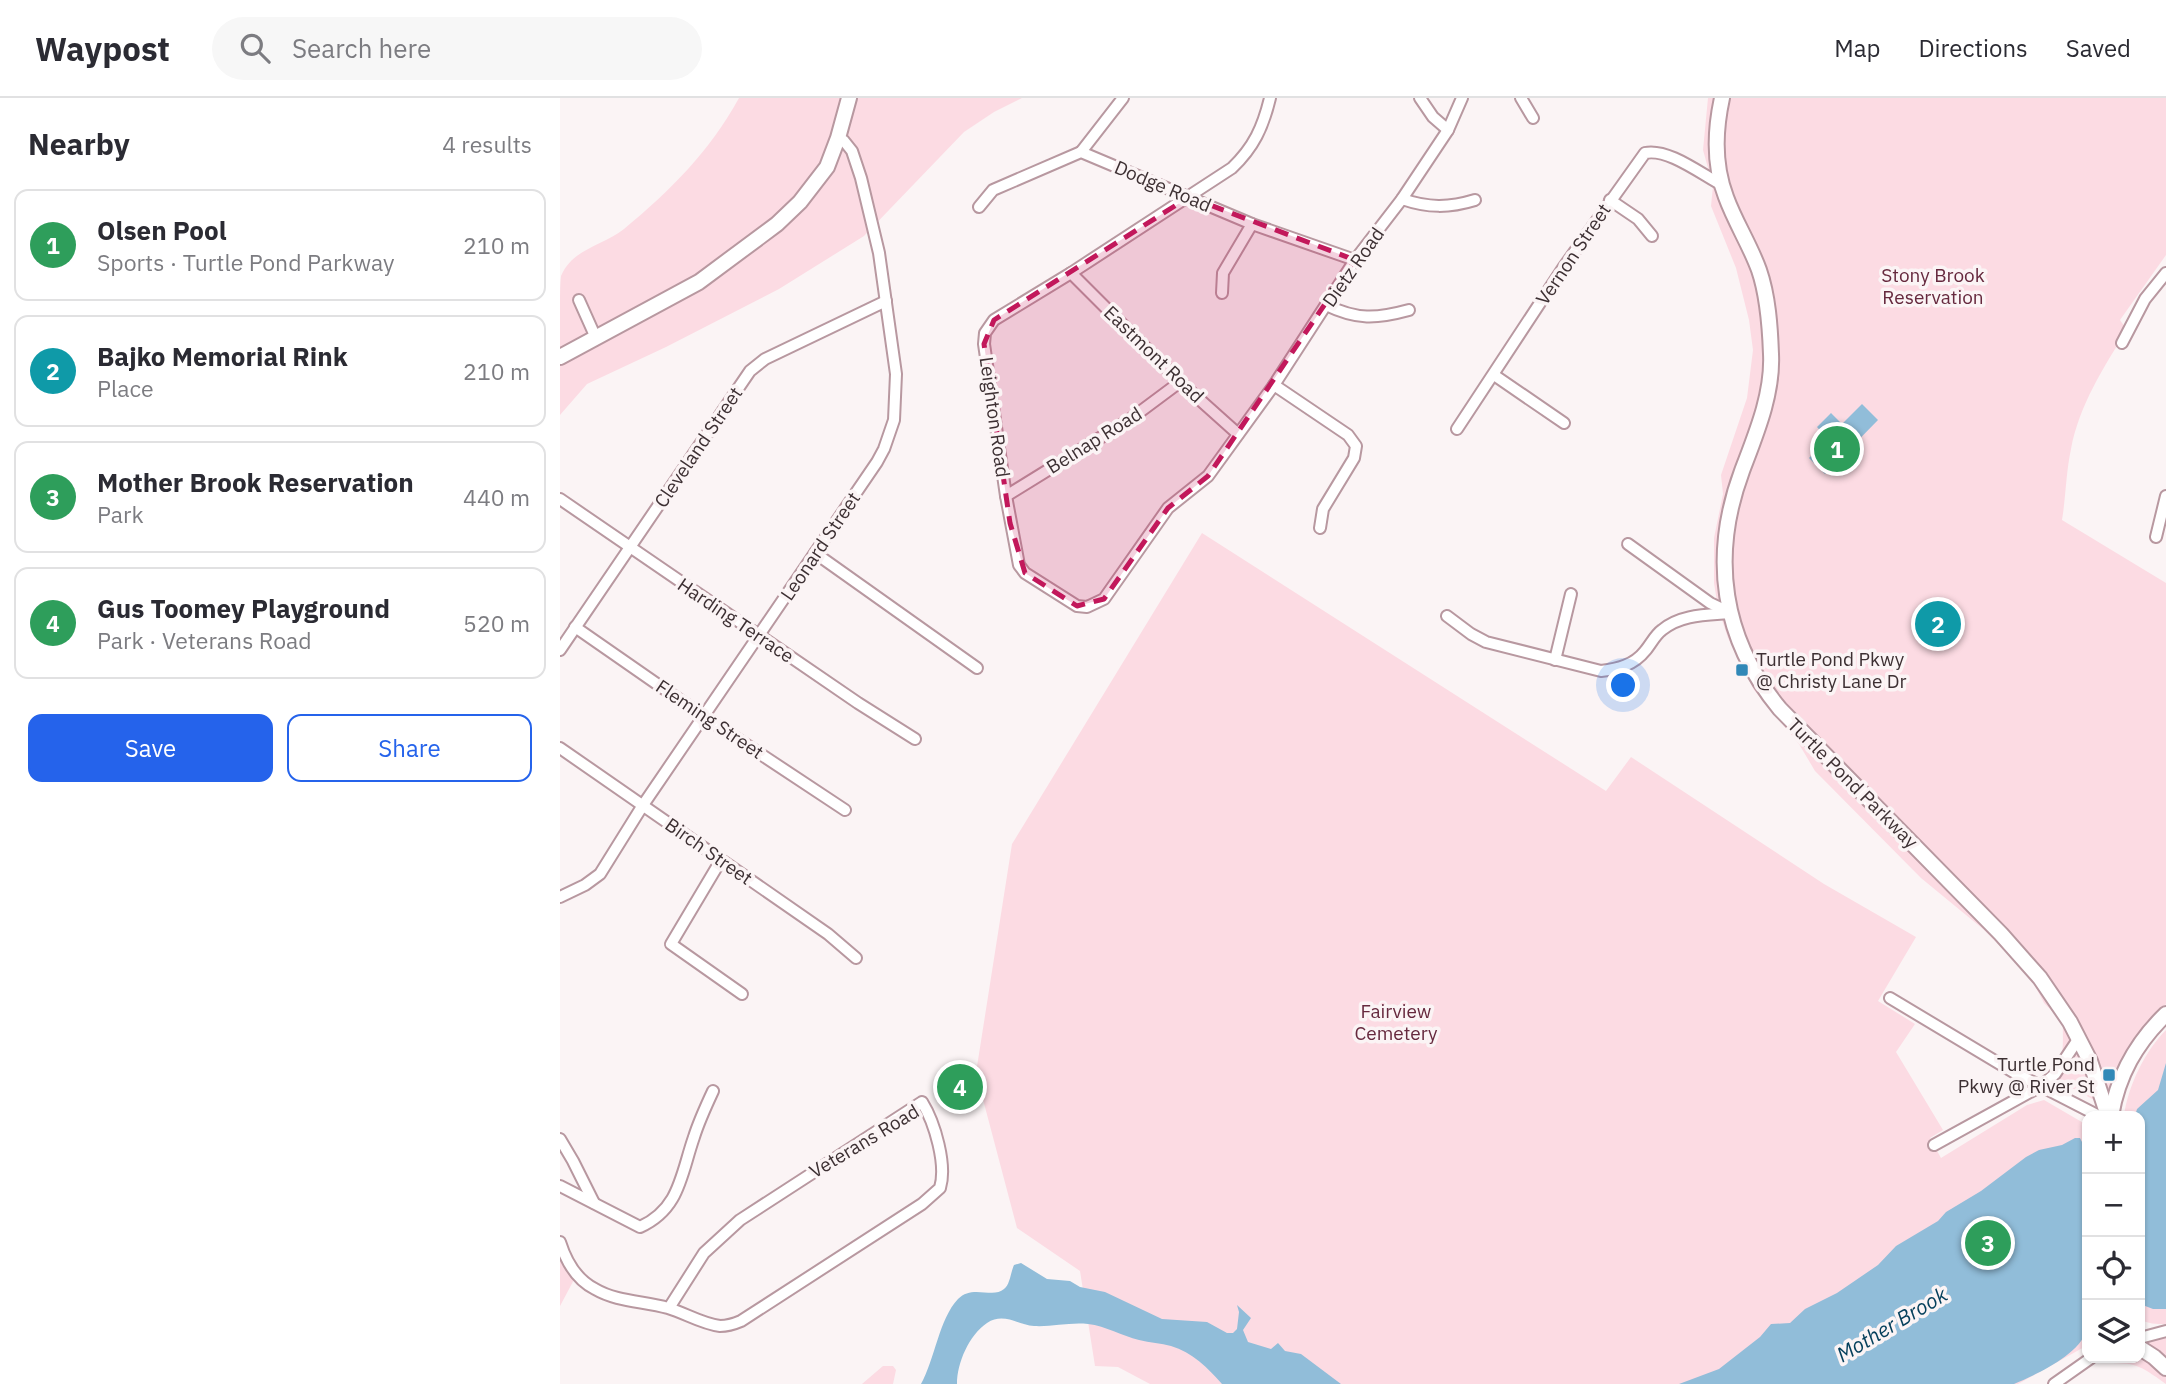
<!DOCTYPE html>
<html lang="en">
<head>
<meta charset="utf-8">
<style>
  :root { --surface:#fff; --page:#f7f7f7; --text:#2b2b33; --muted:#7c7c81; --line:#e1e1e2; --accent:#2563eb }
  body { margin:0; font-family:"IBM Plex Sans",sans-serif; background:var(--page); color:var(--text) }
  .controls { position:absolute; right:21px; bottom:21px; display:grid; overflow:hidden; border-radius:14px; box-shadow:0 2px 5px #0004 }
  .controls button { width:63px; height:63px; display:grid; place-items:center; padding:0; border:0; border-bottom:2px solid var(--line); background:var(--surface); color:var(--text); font:35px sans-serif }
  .you { position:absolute; left:1064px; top:588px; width:24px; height:24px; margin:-18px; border:5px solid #fff; border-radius:50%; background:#1a73e8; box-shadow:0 0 0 10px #1a73e833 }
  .badge { display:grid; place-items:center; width:46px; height:46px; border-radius:50%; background:var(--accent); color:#fff; font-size:23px; font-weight:700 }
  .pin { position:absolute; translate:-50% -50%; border:4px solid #fff; box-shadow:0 2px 7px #0006 }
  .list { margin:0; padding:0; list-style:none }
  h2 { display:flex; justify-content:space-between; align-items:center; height:91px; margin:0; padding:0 28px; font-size:30px }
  h2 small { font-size:23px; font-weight:400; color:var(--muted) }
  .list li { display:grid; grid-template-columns:46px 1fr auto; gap:21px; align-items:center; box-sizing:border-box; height:112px; margin:0 14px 14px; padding:0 14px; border:2px solid var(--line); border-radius:14px }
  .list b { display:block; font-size:26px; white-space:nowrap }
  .list p { margin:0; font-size:23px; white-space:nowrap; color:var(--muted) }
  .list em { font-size:23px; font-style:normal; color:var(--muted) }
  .actions { display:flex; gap:14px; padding:21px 28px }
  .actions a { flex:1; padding:16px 0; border:2px solid var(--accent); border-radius:14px; text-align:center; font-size:24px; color:var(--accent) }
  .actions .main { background:var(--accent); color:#fff }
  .icon { flex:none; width:38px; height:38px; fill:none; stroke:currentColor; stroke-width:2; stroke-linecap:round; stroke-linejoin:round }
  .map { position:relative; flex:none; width:1606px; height:1286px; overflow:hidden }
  header { display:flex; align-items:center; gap:42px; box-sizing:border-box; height:98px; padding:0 35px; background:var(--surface); border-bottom:2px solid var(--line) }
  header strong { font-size:33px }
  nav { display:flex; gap:38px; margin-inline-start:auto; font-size:24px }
  .search { width:490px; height:63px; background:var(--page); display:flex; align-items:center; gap:18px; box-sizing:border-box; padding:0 24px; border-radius:38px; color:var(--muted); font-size:26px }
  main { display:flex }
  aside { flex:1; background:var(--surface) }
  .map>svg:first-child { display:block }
  .green { fill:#fcdbe3 }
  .water { fill:#91bdd9 }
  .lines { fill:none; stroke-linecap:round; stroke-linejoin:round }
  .minor-casing { stroke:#b898a0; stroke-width:14 }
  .major-casing { stroke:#b898a0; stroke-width:18 }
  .minor { stroke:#fff; stroke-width:10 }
  .major { stroke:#fff; stroke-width:14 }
  .marked { fill:#c2185b; fill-opacity:0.2; stroke:#c2185b; stroke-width:5; stroke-dasharray:14 9; stroke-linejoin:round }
  .poi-dot { fill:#3188b7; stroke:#fbf4f5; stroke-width:2.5 }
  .labels { text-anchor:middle; stroke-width:7; stroke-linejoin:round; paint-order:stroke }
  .street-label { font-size:19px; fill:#3d3033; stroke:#fbf4f5 }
  .park-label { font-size:19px; fill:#66293e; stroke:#fbf4f5 }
  .poi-label { font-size:19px; fill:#3d3033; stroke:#fbf4f5; text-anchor:start }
  .water-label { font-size:21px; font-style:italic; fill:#043f5b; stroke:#fbf4f5 }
</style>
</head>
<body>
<header>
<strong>Waypost</strong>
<div class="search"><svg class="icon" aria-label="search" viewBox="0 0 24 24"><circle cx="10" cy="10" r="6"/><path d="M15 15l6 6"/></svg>Search here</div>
<nav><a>Map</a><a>Directions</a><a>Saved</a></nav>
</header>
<main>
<aside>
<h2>Nearby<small>4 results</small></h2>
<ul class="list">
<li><span class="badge" style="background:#2e9e5b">1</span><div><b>Olsen Pool</b><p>Sports · Turtle Pond Parkway</p></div><em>210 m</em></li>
<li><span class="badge" style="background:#0f9aa8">2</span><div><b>Bajko Memorial Rink</b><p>Place</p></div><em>210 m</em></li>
<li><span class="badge" style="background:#2e9e5b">3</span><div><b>Mother Brook Reservation</b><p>Park</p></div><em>440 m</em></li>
<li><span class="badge" style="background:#2e9e5b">4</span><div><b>Gus Toomey Playground</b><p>Park · Veterans Road</p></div><em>520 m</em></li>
</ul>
<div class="actions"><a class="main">Save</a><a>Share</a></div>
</aside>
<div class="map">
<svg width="1606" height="1286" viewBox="0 0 1606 1286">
  <rect width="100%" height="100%" fill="#fbf4f5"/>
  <!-- green -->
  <g class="green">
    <path d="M179 0H462L434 14 404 34 304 138 219 191 106 249 27 286 0 317C0 281 0 245 0 210 0 201 0 186 1 178 13 150 43 148 64 131 110 93 150 53 179 0Z"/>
    <path d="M1148 0H1606V157L1560 222 1567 232C1544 268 1519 308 1511 351 1506 374 1506 398 1502 422L1606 485V906L1592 921 1547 1009 1488 977C1507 965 1502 944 1503 924L1484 905 1472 882 1455 863 1423 831 1361 780 1255 673 1239 646 1194 592 1168 540 1158 510 1154 485V440L1163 396 1161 377 1187 300 1193 252 1189 222 1176 170 1151 108 1153 88 1143 52Z"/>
    <polygon points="642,435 1046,693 1071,659 1264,786 1356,839 1318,903 1355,926 1336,954 1383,1032 1370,1040 1381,1060 1467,1007 1484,1002 1527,1027 1526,1248 1458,1286 590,1286 558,1269 535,1268 520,1173 457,1130 416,975 452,746"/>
    <path d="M1606 932V1226C1596 1226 1588 1226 1580 1221V1018H1564C1568 988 1585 953 1606 932Z"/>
    <polygon points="409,976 414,996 378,1004 375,992 400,986 400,977"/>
    <polygon points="0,1144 17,1176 0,1208"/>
    <path d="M1606 1239V1286C1578 1266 1577 1265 1541 1265L1548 1260H1580V1245Z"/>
    <polygon points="323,1268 333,1268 336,1272 333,1286 302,1286"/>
  </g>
  <!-- water -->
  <g class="water">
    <polygon points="1302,306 1318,322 1265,376 1249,360 1268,341 1257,329 1271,315 1282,326"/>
    <polygon points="1606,965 1606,1211 1593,1211 1580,1206 1580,1018 1575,1018 1577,1011 1598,992"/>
    <path d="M1515 1040H1520L1527 1054V1154L1524 1159 1527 1167C1527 1183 1531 1219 1527 1232 1518 1258 1477 1276 1454 1286H1119L1159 1271 1200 1239 1211 1226 1230 1225 1245 1211 1277 1195 1318 1167 1336 1148 1378 1123 1386 1114 1421 1093 1466 1059 1479 1052 1502 1047Z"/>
    <path d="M461 1165 487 1181 510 1183 520 1189 545 1194 602 1221 647 1224 667 1235H673L677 1231 679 1214 677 1207 691 1220 683 1232 688 1244 711 1251 718 1245 725 1253 741 1256 781 1286H662C648 1270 632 1254 611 1248 601 1245 590 1245 579 1242 562 1238 546 1228 528 1226 510 1224 492 1229 474 1228 458 1227 444 1214 427 1225 409 1237 397 1265 397 1286H361C375 1261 379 1221 398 1201 412 1186 433 1201 444 1191 450 1187 451 1173 454 1167Z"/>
  </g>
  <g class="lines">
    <!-- minor casing -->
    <g class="minor-casing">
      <g id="minor">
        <path d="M710 0C703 29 694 49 672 70L511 175 434 222 425 235 424 246 446 398 459 467 465 475 517 508 527 509 544 501 608 410 648 378 714 287 795 162 842 101 888 32 902 0"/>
        <polyline points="860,0 873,19 888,32"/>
        <polyline points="961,0 973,20"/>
        <polyline points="521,54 563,0"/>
        <path d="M842 101C868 110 889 110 915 102"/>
        <polyline points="1050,102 1078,121 1092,138"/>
        <polyline points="419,109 433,92 521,54 692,126 795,162"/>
        <polyline points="511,175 620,284 678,336"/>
        <polyline points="662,195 663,175 692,126"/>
        <polyline points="19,202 36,240"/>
        <path d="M766 207C797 222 816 221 849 212"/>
        <polyline points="1562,245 1585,201 1606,175"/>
        <polyline points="934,277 1004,325"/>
        <polyline points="714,287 788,337 796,348 794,360 763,411 760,430"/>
        <path d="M897 331 1003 170 1085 55C1108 50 1141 76 1162 87"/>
        <polyline points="446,398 569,322 620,284"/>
        <polyline points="0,401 298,605 355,641"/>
        <polyline points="1596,439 1606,398"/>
        <polyline points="1068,446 1150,505 1171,515"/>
        <polyline points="255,455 417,570"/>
        <path d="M887 518 911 536 926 544 1041 573C1058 571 1074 567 1085 553 1091 546 1095 537 1102 532 1121 516 1147 517 1171 515"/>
        <polyline points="15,529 143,618 285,712"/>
        <polyline points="0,552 190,273 205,261 326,203"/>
        <polyline points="995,562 1011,496"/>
        <polyline points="0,650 268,836 296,860"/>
        <polyline points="161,762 111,846 182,896"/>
        <polyline points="0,799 25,787 40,776 83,707 317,364 324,351 334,322 336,276 319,155 301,80 292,53 284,43 278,40"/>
        <polyline points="1330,900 1455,975 1539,1018"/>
        <polyline points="0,1041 13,1063 34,1105"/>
        <polyline points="1374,1047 1481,988 1495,976 1519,940"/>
        <path d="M0 1088 80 1129C120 1111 121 1076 134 1039 139 1023 146 1008 153 993"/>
        <path d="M0 1144C6 1163 17 1182 35 1191 57 1204 84 1203 108 1210 125 1215 142 1226 160 1228 168 1228 174 1226 181 1223L362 1106 380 1090C387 1067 375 1025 362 1004L180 1122 144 1155 109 1210"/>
        <polyline points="1580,1240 1606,1233"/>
        <polyline points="1494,1286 1531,1260"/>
      </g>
    </g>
    <!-- major casing -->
    <g class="major-casing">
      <g id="major">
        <path d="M1162 0C1155 32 1154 68 1166 99 1175 124 1190 147 1199 172 1208 198 1210 228 1211 256 1213 296 1196 336 1182 373 1150 459 1162 541 1220 611L1441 836 1480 880 1510 924 1530 963 1548 1018"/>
        <polyline points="0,259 139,184 217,126 240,104 267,69 278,40 289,0"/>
        <path d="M1551 1018C1558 977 1576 945 1606 916"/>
        <polyline points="1580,1250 1594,1259 1606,1270"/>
      </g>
    </g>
    <!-- minor -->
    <use href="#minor" class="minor"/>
    <!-- major -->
    <use href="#major" class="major"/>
  </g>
  <!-- marked area -->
  <path class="marked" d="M629 99 795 162 648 378 608 410 544 501 517 508 465 475 450 425 424 246 434 222Z"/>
  <!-- markers -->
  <g class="poi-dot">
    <rect x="1175" y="565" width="14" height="14" rx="3.5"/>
    <rect x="1542" y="970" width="14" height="14" rx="3.5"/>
  </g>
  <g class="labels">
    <!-- street labels -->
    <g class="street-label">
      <text transform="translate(603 88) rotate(23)" y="7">Dodge Road</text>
      <text transform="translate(1013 156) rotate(-56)" y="7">Vernon Street</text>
      <text transform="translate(793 169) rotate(-55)" y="7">Dietz Road</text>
      <text transform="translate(594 256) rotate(44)" y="7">Eastmont Road</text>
      <text transform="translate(435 319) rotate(82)" y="7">Leighton Road</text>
      <text transform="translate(534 342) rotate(-32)" y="7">Belnap Road</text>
      <text transform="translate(138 349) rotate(-56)" y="7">Cleveland Street</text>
      <text transform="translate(260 448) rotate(-56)" y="7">Leonard Street</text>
      <text transform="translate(176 522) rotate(34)" y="7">Harding Terrace</text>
      <text transform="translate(150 621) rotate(34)" y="7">Fleming Street</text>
      <text transform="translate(1293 685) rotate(45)" y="7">Turtle Pond Parkway</text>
      <text transform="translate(149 753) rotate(35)" y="7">Birch Street</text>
      <text transform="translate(304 1043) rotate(-31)" y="7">Veterans Road</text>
    </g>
    <!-- park labels -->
    <g class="park-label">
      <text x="1373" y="184">Stony Brook<tspan x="1373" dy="22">Reservation</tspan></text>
      <text x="836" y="920">Fairview<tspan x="836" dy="22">Cemetery</tspan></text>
    </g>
    <!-- poi labels -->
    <g class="poi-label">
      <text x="1196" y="568">Turtle Pond Pkwy<tspan x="1196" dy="22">@ Christy Lane Dr</tspan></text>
      <text x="1535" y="973" text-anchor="end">Turtle Pond<tspan x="1535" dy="22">Pkwy @ River St</tspan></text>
    </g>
    <!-- water labels -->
    <g class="water-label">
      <text transform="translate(1332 1227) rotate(-31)" y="7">Mother Brook</text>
    </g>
  </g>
</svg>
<div class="controls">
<button>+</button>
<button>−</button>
<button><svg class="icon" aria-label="locate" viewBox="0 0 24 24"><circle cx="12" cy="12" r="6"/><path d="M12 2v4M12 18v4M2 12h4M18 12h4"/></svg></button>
<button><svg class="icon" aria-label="layers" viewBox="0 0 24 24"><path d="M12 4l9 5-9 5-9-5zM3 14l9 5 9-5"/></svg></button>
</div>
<div class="you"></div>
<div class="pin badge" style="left:1277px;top:351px;background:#2e9e5b">1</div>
<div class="pin badge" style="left:1378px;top:526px;background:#0f9aa8">2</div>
<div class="pin badge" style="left:1428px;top:1145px;background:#2e9e5b">3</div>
<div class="pin badge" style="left:400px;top:989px;background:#2e9e5b">4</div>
</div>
</main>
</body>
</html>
